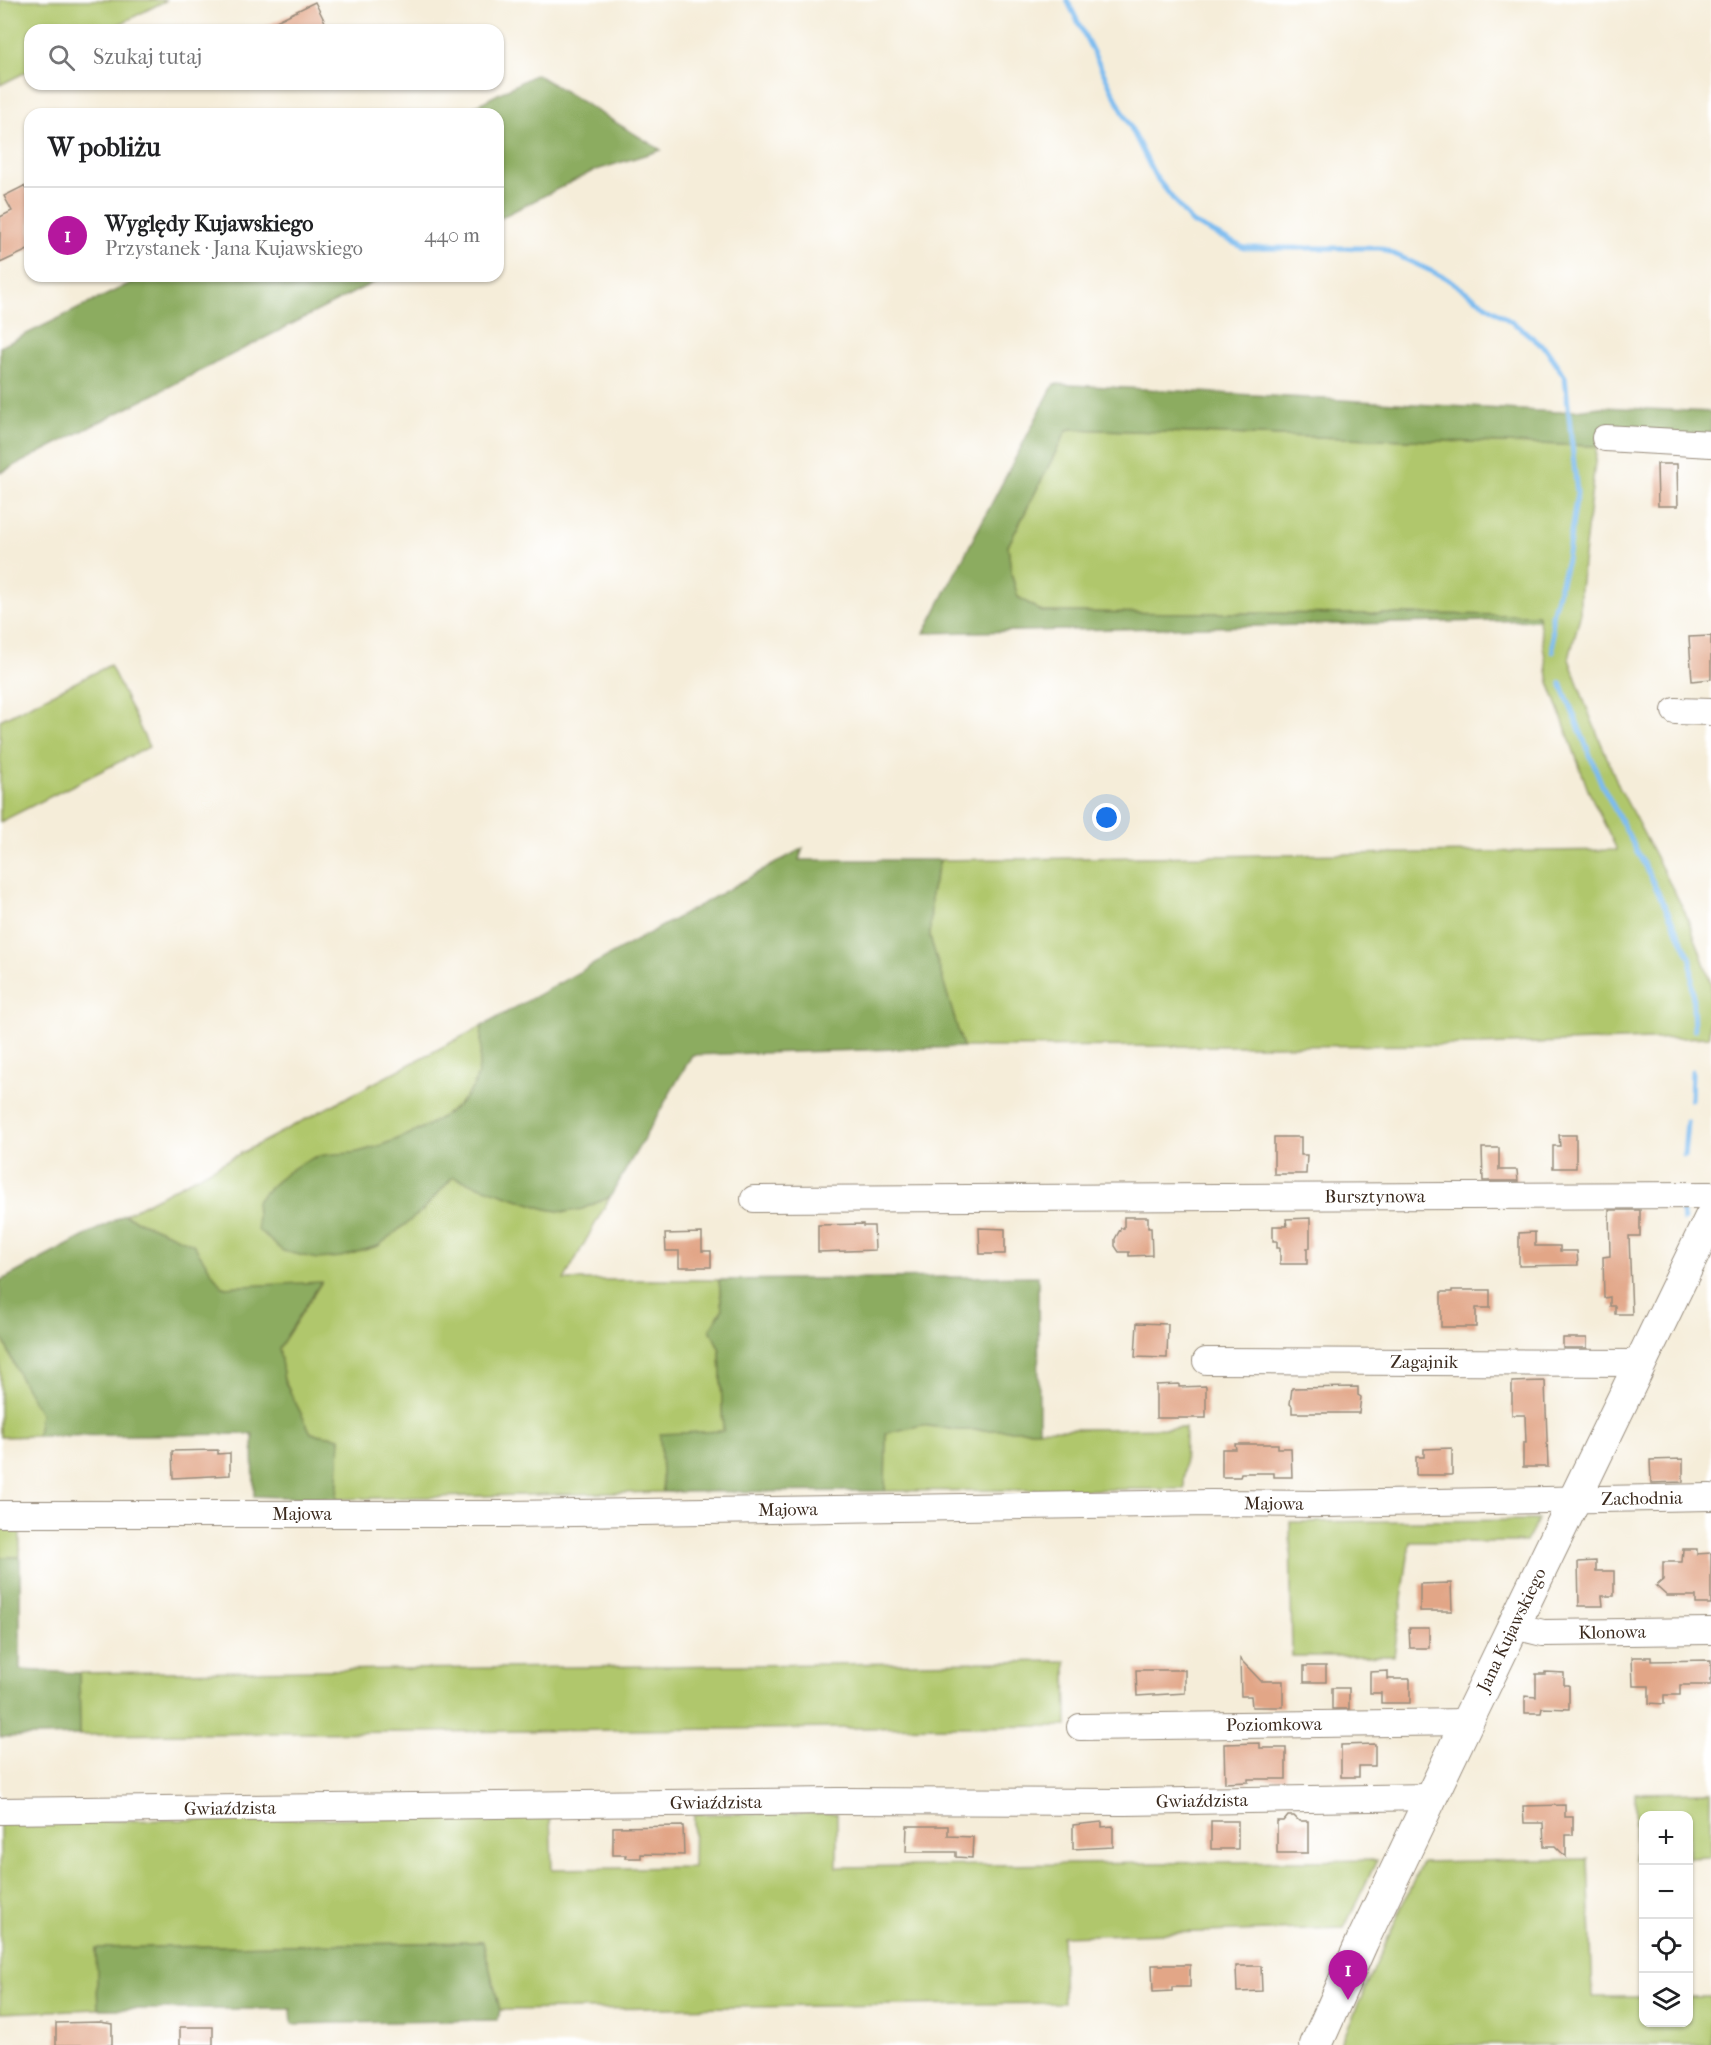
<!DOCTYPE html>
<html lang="pl">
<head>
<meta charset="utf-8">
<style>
  :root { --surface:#fff; --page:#f2f2f2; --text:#202124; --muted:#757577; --line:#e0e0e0; --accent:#b5179e }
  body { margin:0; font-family:"IM FELL French Canon",serif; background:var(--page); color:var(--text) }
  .controls { position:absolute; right:18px; bottom:18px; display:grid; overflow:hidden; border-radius:12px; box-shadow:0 2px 4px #0004 }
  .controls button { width:54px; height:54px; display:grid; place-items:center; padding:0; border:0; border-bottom:2px solid var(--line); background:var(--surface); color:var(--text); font:30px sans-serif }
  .you { position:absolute; left:1107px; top:818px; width:21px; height:21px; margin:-15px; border:4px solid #fff; border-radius:50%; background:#1a73e8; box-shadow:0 0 0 9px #1a73e833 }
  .badge { display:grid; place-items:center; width:39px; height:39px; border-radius:50%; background:var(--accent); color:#fff; font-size:20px; font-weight:700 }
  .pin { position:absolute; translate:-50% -50px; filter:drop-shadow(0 2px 3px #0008) }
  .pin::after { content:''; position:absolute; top:32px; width:21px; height:18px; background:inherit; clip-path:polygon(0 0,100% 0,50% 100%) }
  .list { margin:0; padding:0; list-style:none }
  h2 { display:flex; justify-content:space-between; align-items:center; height:78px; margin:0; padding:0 24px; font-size:26px }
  h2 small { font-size:20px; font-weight:400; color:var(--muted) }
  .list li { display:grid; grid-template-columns:39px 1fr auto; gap:18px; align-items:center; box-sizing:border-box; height:96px; padding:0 24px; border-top:2px solid var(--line) }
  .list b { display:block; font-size:22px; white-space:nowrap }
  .list p { margin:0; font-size:20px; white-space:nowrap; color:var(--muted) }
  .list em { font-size:20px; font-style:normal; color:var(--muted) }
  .icon { flex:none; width:33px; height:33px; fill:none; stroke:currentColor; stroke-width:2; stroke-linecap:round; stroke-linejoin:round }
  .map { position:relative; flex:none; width:1711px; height:2045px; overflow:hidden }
  .search { position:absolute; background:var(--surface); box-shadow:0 2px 4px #0004; left:24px; top:24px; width:480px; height:66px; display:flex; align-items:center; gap:15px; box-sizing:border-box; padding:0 21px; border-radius:18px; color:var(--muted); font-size:22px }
  .panel { position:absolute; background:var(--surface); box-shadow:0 2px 4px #0004; left:24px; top:108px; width:480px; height:174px; border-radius:18px }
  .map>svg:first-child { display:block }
  .green { fill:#b0c76c; stroke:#767845; stroke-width:1.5 }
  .forest { fill:#8cac60; stroke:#646b3f; stroke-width:1.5 }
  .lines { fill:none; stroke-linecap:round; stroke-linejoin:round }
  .stream { stroke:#7bbcf0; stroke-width:5 }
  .building { fill:#e2a687 }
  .minor-casing { stroke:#988c7c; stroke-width:28 }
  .major-casing { stroke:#988c7c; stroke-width:34 }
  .minor { stroke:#fff; stroke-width:26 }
  .major { stroke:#fff; stroke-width:32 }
  .labels { text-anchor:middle; stroke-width:4.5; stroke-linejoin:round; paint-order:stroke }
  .street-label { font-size:18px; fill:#3b2a1e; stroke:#fff }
</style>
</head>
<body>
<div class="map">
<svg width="1711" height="2045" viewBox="0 0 1711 2045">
  <rect width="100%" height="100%" fill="#fff"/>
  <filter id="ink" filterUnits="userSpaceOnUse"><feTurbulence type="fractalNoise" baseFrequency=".0167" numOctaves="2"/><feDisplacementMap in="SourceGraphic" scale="12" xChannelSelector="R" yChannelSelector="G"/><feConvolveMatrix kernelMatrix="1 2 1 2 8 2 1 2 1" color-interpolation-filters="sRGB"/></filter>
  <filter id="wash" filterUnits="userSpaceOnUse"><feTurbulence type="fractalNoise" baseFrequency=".008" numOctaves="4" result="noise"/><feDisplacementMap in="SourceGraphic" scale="24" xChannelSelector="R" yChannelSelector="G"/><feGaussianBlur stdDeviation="1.35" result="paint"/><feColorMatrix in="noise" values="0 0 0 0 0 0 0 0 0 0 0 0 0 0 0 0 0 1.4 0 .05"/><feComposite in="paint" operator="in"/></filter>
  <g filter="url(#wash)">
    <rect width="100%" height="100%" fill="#f5edd9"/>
    <!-- green -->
    <g class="green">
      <polygon points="0,0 167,0 108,30 30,30 30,70 0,85"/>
      <polygon points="1070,429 1597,446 1580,589 1580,616 1569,659 1586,706 1619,787 1685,912 1701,954 1711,984 1709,1037 1479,1045 963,1047 930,937 931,893 940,860 1617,850 1588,790 1549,682 1538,615 1042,612 1018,597 1011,573 1008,546 1066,432"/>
      <polygon points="110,665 149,747 0,822 0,720"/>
      <path d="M482 1026C481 1040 481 1069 476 1081 463 1116 391 1145 356 1153 343 1155 328 1155 315 1157L378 1246 422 1211 453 1177 546 1209 565 1212 582 1209 610 1197 564 1280H719L722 1310 710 1329 720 1350 723 1431 660 1435 663 1492 337 1499 340 1439 311 1433 284 1380 279 1348 321 1283 221 1287 193 1244 124 1215Z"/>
      <polygon points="0,1332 19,1376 41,1413 37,1436 0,1437"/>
      <polygon points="922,1425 957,1430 1185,1428 1184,1489 885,1491 886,1433"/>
      <polygon points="0,1518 20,1526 20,1557 0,1557"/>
      <polygon points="1538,1520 1526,1542 1410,1542 1394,1656 1292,1656 1290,1522"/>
      <polygon points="1066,1661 1067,1726 80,1735 79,1673"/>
      <polygon points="1711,1792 1711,1857 1689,1858 1688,1816 1644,1816 1643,1859 1635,1859 1635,1793"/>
      <polygon points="837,1813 837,1867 1377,1860 1344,1928 1062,1936 1064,2003 500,2010 483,1942 96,1948 98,2009 0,2013 0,1822 550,1816 552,1869 693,1867 694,1814"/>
      <polygon points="1588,1859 1593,1997 1643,1997 1644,2022 1688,2022 1689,1997 1711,1997 1711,2045 1340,2045 1422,1862"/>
    </g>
    <!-- forest -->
    <g class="forest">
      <polygon points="536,74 661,150 593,171 498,219 498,114 460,114"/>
      <polygon points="145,276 386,276 0,473 0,347"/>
      <polygon points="1054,384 1558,412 1601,407 1711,412 1711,437 1597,446 1070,429 1066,432 1008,546 1011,573 1018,597 1042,612 1538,615 1538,620 924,633"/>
      <path d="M803 848 799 860H940L931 893 930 937 963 1047 692 1055 610 1197 582 1209 565 1212 546 1209 453 1177 422 1211 378 1246 341 1257 317 1259 283 1251 258 1230 256 1202C273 1183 289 1168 313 1158 326 1152 344 1155 358 1152 393 1143 463 1117 476 1080 481 1066 481 1042 482 1026Z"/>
      <polygon points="124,1215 193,1244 222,1287 321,1282 279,1348 284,1380 311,1433 340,1438 337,1499 254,1496 253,1434 37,1436 40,1413 19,1376 0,1332 0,1281"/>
      <polygon points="1038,1276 1039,1430 957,1430 922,1425 886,1433 885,1491 663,1492 660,1434 723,1431 720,1350 710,1329 722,1310 719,1280"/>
      <polygon points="0,1557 20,1557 20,1670 79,1673 80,1735 0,1737"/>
      <polygon points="483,1942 500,2010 498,2020 292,2024 291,2009 98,2009 96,1948"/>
    </g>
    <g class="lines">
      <!-- stream -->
      <g class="stream">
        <polyline points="1067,0 1155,176 1191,222 1244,248 1381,248 1444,277 1522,329 1546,349 1565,377 1577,493 1567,560 1552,615 1553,652"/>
        <polyline points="1561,683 1602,785 1649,874 1691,959 1694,1030"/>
        <polyline points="1691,1099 1692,1071"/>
        <polyline points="1684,1155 1687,1122"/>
        <polyline points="1681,1210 1684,1220"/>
      </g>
    </g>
    <g id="blocks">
      <!-- building -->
      <g class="building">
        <polygon points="315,2 329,30 258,30"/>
        <polygon points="24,186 30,198 30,249 0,263 0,217 12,211 4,196"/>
        <polygon points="1657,464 1677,464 1678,506 1658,506"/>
        <polygon points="1711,636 1711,679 1692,681 1689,637"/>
        <polygon points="1559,1135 1576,1135 1576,1168 1553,1168 1553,1146 1560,1146"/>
        <polygon points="1274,1137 1301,1137 1301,1155 1307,1155 1306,1174 1274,1174"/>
        <polygon points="1482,1148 1499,1148 1499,1170 1517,1170 1518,1181 1483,1181"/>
        <polygon points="1609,1210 1640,1210 1640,1236 1629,1236 1632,1314 1615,1314 1615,1306 1610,1306 1610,1297 1604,1298 1603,1257 1610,1256"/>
        <polygon points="1124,1217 1148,1217 1148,1228 1151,1228 1152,1255 1129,1256 1129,1252 1119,1252 1115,1246 1115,1239 1121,1228 1124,1228"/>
        <polygon points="1310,1218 1310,1248 1307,1248 1307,1264 1280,1264 1280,1248 1277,1248 1277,1241 1273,1241 1273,1226 1287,1226 1286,1219"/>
        <polygon points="863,1224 863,1226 874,1226 875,1250 818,1252 818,1225"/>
        <polygon points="979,1228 1005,1229 1005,1254 980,1254"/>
        <polygon points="1535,1232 1535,1246 1560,1246 1560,1251 1577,1251 1578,1265 1519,1266 1519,1233"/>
        <polygon points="702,1233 702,1251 711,1251 711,1267 679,1267 679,1251 666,1251 665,1234"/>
        <polygon points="1452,1290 1490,1290 1490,1308 1476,1308 1476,1327 1441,1327 1441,1292 1452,1292"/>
        <polygon points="1137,1323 1168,1324 1167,1358 1135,1357"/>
        <rect x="1563" y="1338" width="24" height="10"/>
        <polygon points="1545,1381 1548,1467 1523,1467 1523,1443 1526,1443 1525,1415 1512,1415 1512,1382"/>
        <polygon points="1179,1384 1179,1387 1206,1386 1206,1418 1156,1418 1156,1385"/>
        <polygon points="1358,1387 1358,1395 1361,1397 1359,1413 1292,1413 1292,1406 1290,1404 1292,1388"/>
        <polygon points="1235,1444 1278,1444 1278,1448 1291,1448 1292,1477 1274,1477 1274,1473 1241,1473 1240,1477 1222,1477 1222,1449 1236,1449"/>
        <polygon points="1452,1448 1452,1475 1416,1475 1416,1457 1424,1457 1424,1449"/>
        <polygon points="218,1450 218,1454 230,1453 230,1475 173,1478 172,1451"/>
        <polygon points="1683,1459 1683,1482 1651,1483 1650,1460"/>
        <polygon points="1683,1549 1697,1549 1697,1554 1711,1553 1711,1604 1696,1604 1696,1596 1667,1596 1656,1586 1663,1580 1663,1562 1682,1562"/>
        <polygon points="1596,1561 1596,1571 1614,1571 1614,1596 1602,1596 1603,1606 1579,1606 1578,1562"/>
        <polygon points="1451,1583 1452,1611 1420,1611 1420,1584"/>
        <polygon points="1409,1628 1429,1628 1429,1648 1410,1648"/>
        <polygon points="1632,1657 1651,1657 1651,1661 1711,1660 1711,1685 1680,1685 1680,1695 1664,1695 1664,1704 1649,1703 1649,1686 1633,1686"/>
        <polygon points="1240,1659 1261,1681 1283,1681 1283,1707 1252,1707 1251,1696 1241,1696"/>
        <rect x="1304" y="1666" width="22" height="16"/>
        <polygon points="1136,1670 1185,1670 1185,1693 1137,1696"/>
        <polygon points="1388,1671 1388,1679 1410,1679 1410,1703 1381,1703 1381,1693 1370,1693 1370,1672"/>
        <polygon points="1545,1672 1564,1673 1564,1685 1569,1685 1569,1709 1542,1708 1541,1713 1525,1713 1525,1696 1536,1697 1536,1674 1545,1674"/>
        <rect x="1332" y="1688" width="17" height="21"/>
        <polygon points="1260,1743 1260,1748 1286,1748 1286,1779 1248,1779 1248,1782 1225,1783 1224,1744"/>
        <polygon points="1375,1744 1375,1766 1359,1766 1359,1777 1341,1777 1341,1745"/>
        <polygon points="1565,1805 1565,1817 1573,1817 1573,1835 1566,1835 1566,1857 1555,1846 1544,1846 1543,1823 1524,1823 1523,1806"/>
        <polygon points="1288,1816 1294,1816 1299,1821 1308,1821 1308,1853 1277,1853 1277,1821 1284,1821"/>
        <rect x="1211" y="1821" width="27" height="28"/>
        <polygon points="1102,1822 1102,1827 1113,1826 1113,1847 1073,1849 1073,1825"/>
        <polygon points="683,1826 684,1855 641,1854 641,1858 625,1858 626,1855 613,1855 613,1827"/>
        <polygon points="907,1826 948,1826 948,1836 973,1837 972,1858 956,1857 956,1852 906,1852"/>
        <polygon points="1152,1965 1190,1965 1190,1987 1172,1987 1172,1991 1153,1992"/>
        <polygon points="1236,1966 1261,1966 1262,1991 1237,1992"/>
        <polygon points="100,2022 112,2024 112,2045 56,2045 56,2023"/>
        <rect x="180" y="2027" width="33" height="18"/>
      </g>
    </g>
  </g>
  <g filter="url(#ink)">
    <use href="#blocks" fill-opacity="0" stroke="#988c7c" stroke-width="1.5"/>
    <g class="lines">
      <!-- minor casing -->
      <g class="minor-casing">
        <g id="minor">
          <polyline points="1605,438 1711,444"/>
          <polyline points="1675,711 1711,712"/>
          <path id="s1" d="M754 1199 1711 1195"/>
          <path id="s2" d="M1206 1361 1641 1363"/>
          <path id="s3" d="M0 1514H509L1210 1503 1324 1504 1711 1497"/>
          <path id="s4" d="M1514 1626 1543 1633 1711 1631"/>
          <path id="s5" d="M1080 1727 1467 1722"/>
          <path id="s6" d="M0 1811 836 1801 1125 1802 1431 1797"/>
        </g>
      </g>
      <!-- major casing -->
      <g class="major-casing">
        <g id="major">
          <path id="s7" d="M1316 2045 1362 1942 1467 1722 1711 1217"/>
        </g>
      </g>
      <!-- minor -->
      <use href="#minor" class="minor"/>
      <!-- major -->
      <use href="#major" class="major"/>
    </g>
  </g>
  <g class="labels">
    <!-- street labels -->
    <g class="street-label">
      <text dy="6" stroke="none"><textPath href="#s1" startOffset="621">Bursztynowa</textPath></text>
      <text dy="6" stroke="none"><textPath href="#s2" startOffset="218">Zagajnik</textPath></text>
      <text dy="6" stroke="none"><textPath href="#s3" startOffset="1642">Zachodnia</textPath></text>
      <text dy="6" stroke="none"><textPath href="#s3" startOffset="1274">Majowa</textPath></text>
      <text dy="6" stroke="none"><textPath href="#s3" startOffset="788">Majowa</textPath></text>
      <text dy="6" stroke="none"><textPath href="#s3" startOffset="302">Majowa</textPath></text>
      <text dy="6" stroke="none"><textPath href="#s7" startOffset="459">Jana Kujawskiego</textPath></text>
      <text dy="6" stroke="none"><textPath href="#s4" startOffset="99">Klonowa</textPath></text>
      <text dy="6" stroke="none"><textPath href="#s5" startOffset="194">Poziomkowa</textPath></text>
      <text dy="6" stroke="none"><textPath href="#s6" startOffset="1202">Gwiaździsta</textPath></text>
      <text dy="6" stroke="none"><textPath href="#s6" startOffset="716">Gwiaździsta</textPath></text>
      <text dy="6" stroke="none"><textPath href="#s6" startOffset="230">Gwiaździsta</textPath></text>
    </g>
  </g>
</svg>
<div class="controls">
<button>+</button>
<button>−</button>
<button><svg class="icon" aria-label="locate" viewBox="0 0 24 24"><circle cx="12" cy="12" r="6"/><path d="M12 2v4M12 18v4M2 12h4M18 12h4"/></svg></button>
<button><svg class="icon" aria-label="layers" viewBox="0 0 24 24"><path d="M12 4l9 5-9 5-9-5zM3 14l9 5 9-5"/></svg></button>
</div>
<div class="you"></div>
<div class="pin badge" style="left:1348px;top:2000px">1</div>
<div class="search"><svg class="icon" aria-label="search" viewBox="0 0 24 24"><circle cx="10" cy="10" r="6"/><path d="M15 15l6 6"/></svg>Szukaj tutaj</div>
<section class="panel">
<h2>W pobliżu<small></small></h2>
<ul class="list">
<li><span class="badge">1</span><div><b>Wyględy Kujawskiego</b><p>Przystanek · Jana Kujawskiego</p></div><em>440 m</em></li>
</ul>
</section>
</div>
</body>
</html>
